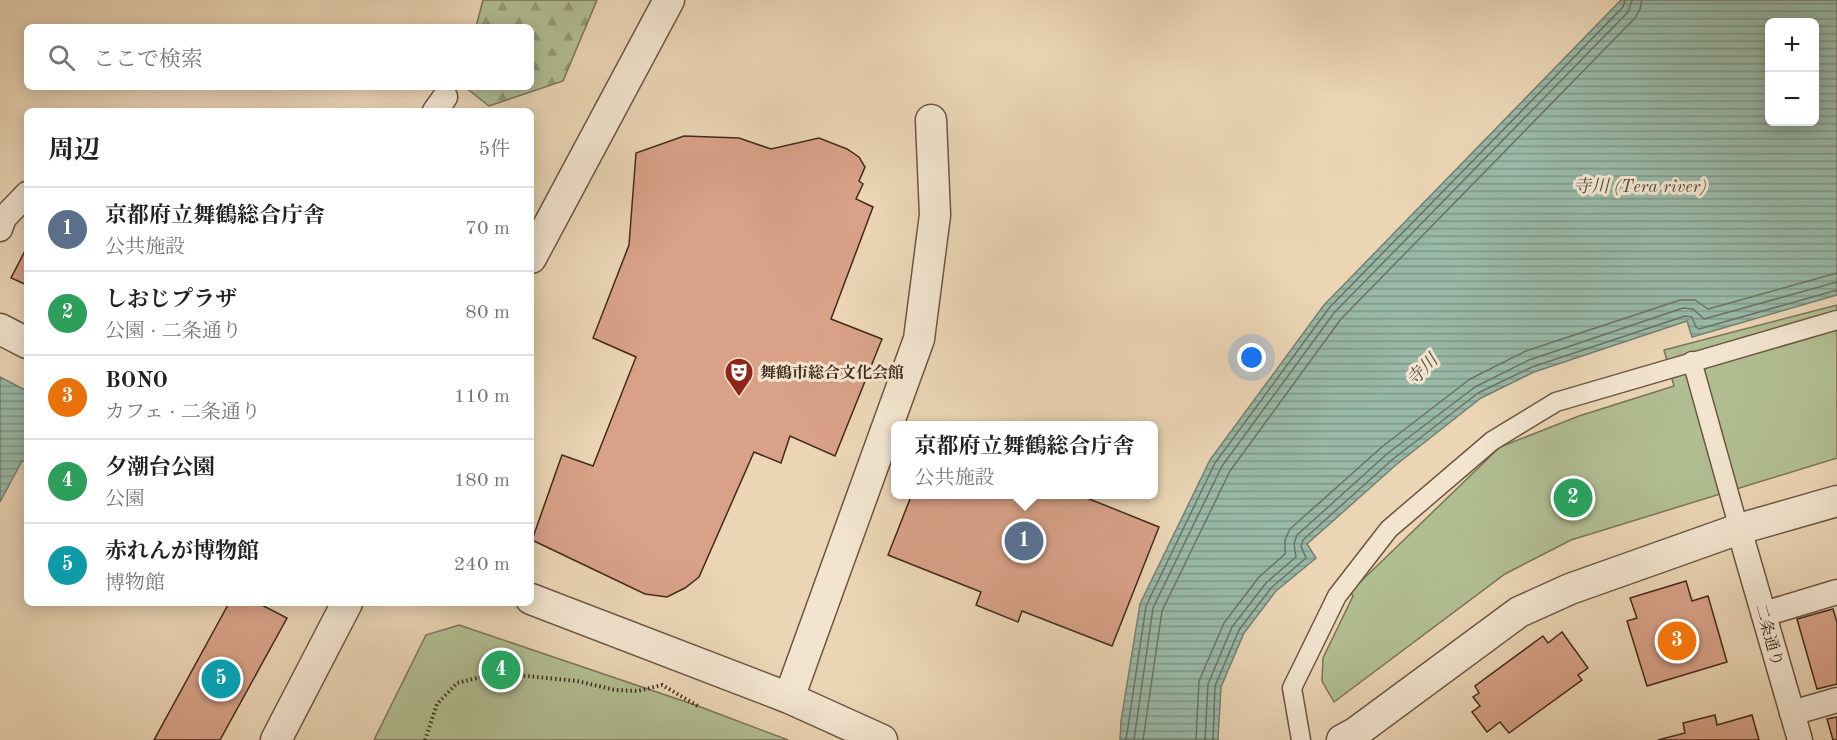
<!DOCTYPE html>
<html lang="ja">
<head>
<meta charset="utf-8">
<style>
  :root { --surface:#fff; --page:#f2f2f2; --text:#222; --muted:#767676; --line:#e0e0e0; --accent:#2563eb }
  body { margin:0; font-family:"Old Standard TT","Noto Serif JP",serif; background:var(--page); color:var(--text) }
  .controls { position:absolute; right:18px; top:18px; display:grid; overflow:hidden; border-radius:9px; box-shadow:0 3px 15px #0003 }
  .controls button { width:54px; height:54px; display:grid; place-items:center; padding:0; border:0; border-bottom:2px solid var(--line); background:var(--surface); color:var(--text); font:30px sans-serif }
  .you { position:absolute; left:1252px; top:358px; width:21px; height:21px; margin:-15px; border:4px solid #fff; border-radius:50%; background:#1a73e8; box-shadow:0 0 0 9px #1a73e833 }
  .badge { display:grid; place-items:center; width:39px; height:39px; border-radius:50%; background:var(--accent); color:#fff; font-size:20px; font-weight:700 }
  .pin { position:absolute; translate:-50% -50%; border:3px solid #fff; box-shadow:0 2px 6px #0006 }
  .popup { position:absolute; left:891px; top:421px; width:267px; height:78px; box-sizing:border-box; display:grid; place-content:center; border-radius:9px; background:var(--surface); filter:drop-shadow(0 2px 4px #0005); font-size:20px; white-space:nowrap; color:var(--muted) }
  .popup b { font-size:22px; color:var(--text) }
  .popup::after { content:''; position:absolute; left:50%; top:100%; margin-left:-12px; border:12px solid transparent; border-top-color:var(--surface) }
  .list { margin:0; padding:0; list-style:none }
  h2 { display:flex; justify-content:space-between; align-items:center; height:78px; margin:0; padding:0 24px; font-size:26px }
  h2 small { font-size:20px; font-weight:400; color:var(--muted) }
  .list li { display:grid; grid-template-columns:39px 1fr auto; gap:18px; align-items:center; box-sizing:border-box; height:84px; padding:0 24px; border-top:2px solid var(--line) }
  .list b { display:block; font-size:22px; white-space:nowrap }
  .list p { margin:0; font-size:20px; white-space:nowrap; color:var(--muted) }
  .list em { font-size:20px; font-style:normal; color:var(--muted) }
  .icon { flex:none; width:33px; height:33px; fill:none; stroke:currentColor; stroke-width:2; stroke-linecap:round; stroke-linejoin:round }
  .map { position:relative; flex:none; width:1837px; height:740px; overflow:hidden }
  .search { position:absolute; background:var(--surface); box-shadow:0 3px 15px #0003; left:24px; top:24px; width:510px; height:66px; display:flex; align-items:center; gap:15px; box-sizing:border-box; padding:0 21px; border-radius:9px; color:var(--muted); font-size:22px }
  .panel { position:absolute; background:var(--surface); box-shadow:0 3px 15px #0003; left:24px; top:108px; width:510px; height:498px; border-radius:9px }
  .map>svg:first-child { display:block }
  .green { fill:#b1be92; stroke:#7a7458; stroke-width:1.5 }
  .forest { fill:url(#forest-firs); stroke:#7a7458; stroke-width:1.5 }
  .water { fill:url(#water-rules); stroke:#768070; stroke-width:1.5; fill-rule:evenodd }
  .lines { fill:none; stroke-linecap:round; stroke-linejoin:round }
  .shore { stroke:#6e7262; stroke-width:1.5 }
  .building { fill:#d8a188; stroke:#422b1d; stroke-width:1.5 }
  .pedestrian-casing { stroke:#6c5643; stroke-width:21 }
  .minor-casing { stroke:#6c5643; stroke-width:27 }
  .tertiary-casing { stroke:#6c5643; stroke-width:33 }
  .path { stroke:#422b1d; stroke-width:4; stroke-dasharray:1.5 3; stroke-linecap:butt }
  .pedestrian { stroke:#f2e4cf; stroke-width:18 }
  .minor { stroke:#f2e4cf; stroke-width:24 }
  .tertiary { stroke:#f2e4cf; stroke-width:30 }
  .labels { text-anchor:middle; stroke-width:6; stroke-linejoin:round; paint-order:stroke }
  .poi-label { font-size:16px; font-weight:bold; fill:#422b1d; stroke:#f2e4cf; text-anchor:start }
  .street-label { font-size:16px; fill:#422b1d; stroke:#f2e4cf }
  .water-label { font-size:18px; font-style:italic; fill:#584e40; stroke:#f2e4cf }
</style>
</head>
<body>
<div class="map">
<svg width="1837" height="740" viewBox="0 0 1837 740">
  <defs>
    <pattern id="forest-firs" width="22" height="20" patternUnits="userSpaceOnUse" patternTransform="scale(1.5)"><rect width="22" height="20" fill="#b1be92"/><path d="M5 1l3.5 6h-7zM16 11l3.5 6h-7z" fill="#929b77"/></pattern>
    <pattern id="water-rules" width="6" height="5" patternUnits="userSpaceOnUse" patternTransform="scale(1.5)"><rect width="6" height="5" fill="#99b9a8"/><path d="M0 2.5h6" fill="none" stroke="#7e9788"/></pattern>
  </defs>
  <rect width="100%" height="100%" fill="#ebd5b5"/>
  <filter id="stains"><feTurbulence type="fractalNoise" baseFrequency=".00333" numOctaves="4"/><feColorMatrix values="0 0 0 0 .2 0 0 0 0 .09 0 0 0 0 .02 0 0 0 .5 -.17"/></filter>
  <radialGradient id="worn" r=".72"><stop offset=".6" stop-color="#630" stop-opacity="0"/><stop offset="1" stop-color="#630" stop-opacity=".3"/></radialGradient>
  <!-- green -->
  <g class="green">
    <polygon points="1837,305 1837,458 1571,540 1505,574 1334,702 1322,681 1323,658 1353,596 1350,592 1500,447 1579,416 1674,386 1664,350"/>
    <polygon points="459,625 698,706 788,740 374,740 426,635"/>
  </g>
  <!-- forest -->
  <polygon class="forest" points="483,0 597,0 563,81 489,106 465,87 531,87 531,27 476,27"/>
  <!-- water -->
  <g class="water">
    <path d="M1621 0H1837V295L1692 337 1687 321 1534 372 1481 398 1397 464 1307 544 1316 558 1276 591 1244 633 1221 687 1218 740H1120L1121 721 1140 604 1210 460 1324 305ZM1814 22V122H1770V22Z"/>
    <polygon points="0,377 27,391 27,462 22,461 0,502"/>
  </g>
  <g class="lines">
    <!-- shore -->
    <g class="shore">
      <polyline points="1126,740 1146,606 1215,463 1329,308 1623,7 1625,0"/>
      <polyline points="1134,740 1153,608 1222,466 1334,313 1628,12 1632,0"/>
      <polyline points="1143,740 1162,611 1230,471 1341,319 1635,18 1640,9 1642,0"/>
      <polyline points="1196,740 1199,681 1224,623 1259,577 1285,554 1285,540 1290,529 1383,446 1470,379 1526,351 1680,300 1695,300 1708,309 1837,273"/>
      <polyline points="1205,740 1208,684 1232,627 1266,583 1296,557 1294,544 1297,535 1388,453 1475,387 1529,360 1683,308 1693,309 1704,319 1837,282"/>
      <polyline points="1213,740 1215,686 1239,630 1271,588 1306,558 1301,546 1303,540 1393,459 1478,393 1532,367 1685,316 1692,317 1696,327 1699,329 1837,290"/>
    </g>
  </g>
  <!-- building -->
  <g class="building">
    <polygon points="684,136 739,138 771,149 819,138 847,149 859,157 865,167 859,181 863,184 856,199 873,207 831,319 882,339 835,456 790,436 781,463 754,452 699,577 685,588 667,597 645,594 532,540 562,455 593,466 636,357 593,338 629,245 636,153"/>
    <polygon points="27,247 27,285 11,278"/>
    <polygon points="912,494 1077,494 1159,527 1112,646 1022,611 1018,622 976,605 981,592 888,555"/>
    <polygon points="1686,581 1692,601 1708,596 1727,662 1647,686 1627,621 1637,618 1630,598"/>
    <polygon points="229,603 258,603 287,618 220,740 154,740"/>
    <polygon points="1833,609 1837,622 1837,684 1817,689 1797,619"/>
    <polygon points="1562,632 1588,668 1578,675 1582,680 1509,733 1500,722 1487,732 1472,712 1480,706 1473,697 1479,693 1475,686 1543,636 1548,643"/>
    <polygon points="1715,715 1717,725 1752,715 1759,740 1658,740 1685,733 1683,723"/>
    <polygon points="1837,717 1837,740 1833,740 1827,719"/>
  </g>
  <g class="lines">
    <!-- pedestrian casing -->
    <g class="pedestrian-casing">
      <g id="pedestrian">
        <polyline points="1692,361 1739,529"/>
        <polyline points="1301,740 1292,688 1337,596 1389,529 1492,441 1556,402 1837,320"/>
      </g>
    </g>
    <!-- minor casing -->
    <g class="minor-casing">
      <g id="minor">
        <polyline points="435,111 445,97"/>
        <polyline points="0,229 4,218 27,194"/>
        <polyline points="1739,529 1800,740"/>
        <polyline points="1764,614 1837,592"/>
        <polyline points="1792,713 1837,700"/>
      </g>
    </g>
    <!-- tertiary casing -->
    <g class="tertiary-casing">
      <g id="tertiary">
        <polyline points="531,258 669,0"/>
        <polyline points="0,329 27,343"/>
        <polyline points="531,599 789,698 882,740"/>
        <polyline points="789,698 919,339 935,215 931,120"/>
        <polyline points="276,740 347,603"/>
        <polyline points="1342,740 1355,733 1519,612 1570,589 1739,529 1837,501"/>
      </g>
    </g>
    <!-- path -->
    <polyline class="path" points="425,740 437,704 457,683 497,673 577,681 615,690 638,691 662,685 698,706"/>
    <!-- pedestrian -->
    <use href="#pedestrian" class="pedestrian"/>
    <!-- minor -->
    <use href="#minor" class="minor"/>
    <!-- tertiary -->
    <use href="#tertiary" class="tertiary"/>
  </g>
  <!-- icons -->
  <defs>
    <g id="theatre-pin" transform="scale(1.5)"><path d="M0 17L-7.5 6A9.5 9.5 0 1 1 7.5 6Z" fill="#8f2418" stroke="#f2e4cf"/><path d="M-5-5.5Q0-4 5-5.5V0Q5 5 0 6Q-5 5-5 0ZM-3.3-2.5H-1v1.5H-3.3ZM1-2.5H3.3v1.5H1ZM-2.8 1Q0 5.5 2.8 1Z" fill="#fff"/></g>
  </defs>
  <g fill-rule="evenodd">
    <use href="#theatre-pin" x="739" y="372"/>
  </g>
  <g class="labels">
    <!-- poi labels -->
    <g class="poi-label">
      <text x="760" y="378">舞鶴市総合文化会館</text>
    </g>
    <!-- street labels -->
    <g class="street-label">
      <text transform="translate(1770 635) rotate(74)" y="6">二条通り</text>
    </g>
    <!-- water labels -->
    <g class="water-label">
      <text x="1640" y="192">寺川 (Tera river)</text>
      <text transform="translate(1422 370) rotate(-46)" y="6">寺川</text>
    </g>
  </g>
  <rect width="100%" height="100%" filter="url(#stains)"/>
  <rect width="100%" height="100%" fill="url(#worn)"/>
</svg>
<div class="controls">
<button>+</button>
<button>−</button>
</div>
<div class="you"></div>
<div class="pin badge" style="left:1024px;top:541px;background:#5c6f8a">1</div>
<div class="popup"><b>京都府立舞鶴総合庁舎</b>公共施設</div>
<div class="pin badge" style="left:1573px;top:498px;background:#2e9e5b">2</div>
<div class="pin badge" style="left:1677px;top:641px;background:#e8710a">3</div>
<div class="pin badge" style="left:501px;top:670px;background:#2e9e5b">4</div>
<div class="pin badge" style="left:221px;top:679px;background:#0f9aa8">5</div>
<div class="search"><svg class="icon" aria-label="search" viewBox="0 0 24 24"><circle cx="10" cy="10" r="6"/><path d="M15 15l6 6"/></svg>ここで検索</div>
<section class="panel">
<h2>周辺<small>5件</small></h2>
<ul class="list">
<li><span class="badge" style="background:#5c6f8a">1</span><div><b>京都府立舞鶴総合庁舎</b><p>公共施設</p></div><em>70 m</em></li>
<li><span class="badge" style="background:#2e9e5b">2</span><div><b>しおじプラザ</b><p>公園 · 二条通り</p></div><em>80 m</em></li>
<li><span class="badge" style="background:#e8710a">3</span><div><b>BONO</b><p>カフェ · 二条通り</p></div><em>110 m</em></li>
<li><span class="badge" style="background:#2e9e5b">4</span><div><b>夕潮台公園</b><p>公園</p></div><em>180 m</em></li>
<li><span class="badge" style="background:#0f9aa8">5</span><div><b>赤れんが博物館</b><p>博物館</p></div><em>240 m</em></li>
</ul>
</section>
</div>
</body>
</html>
